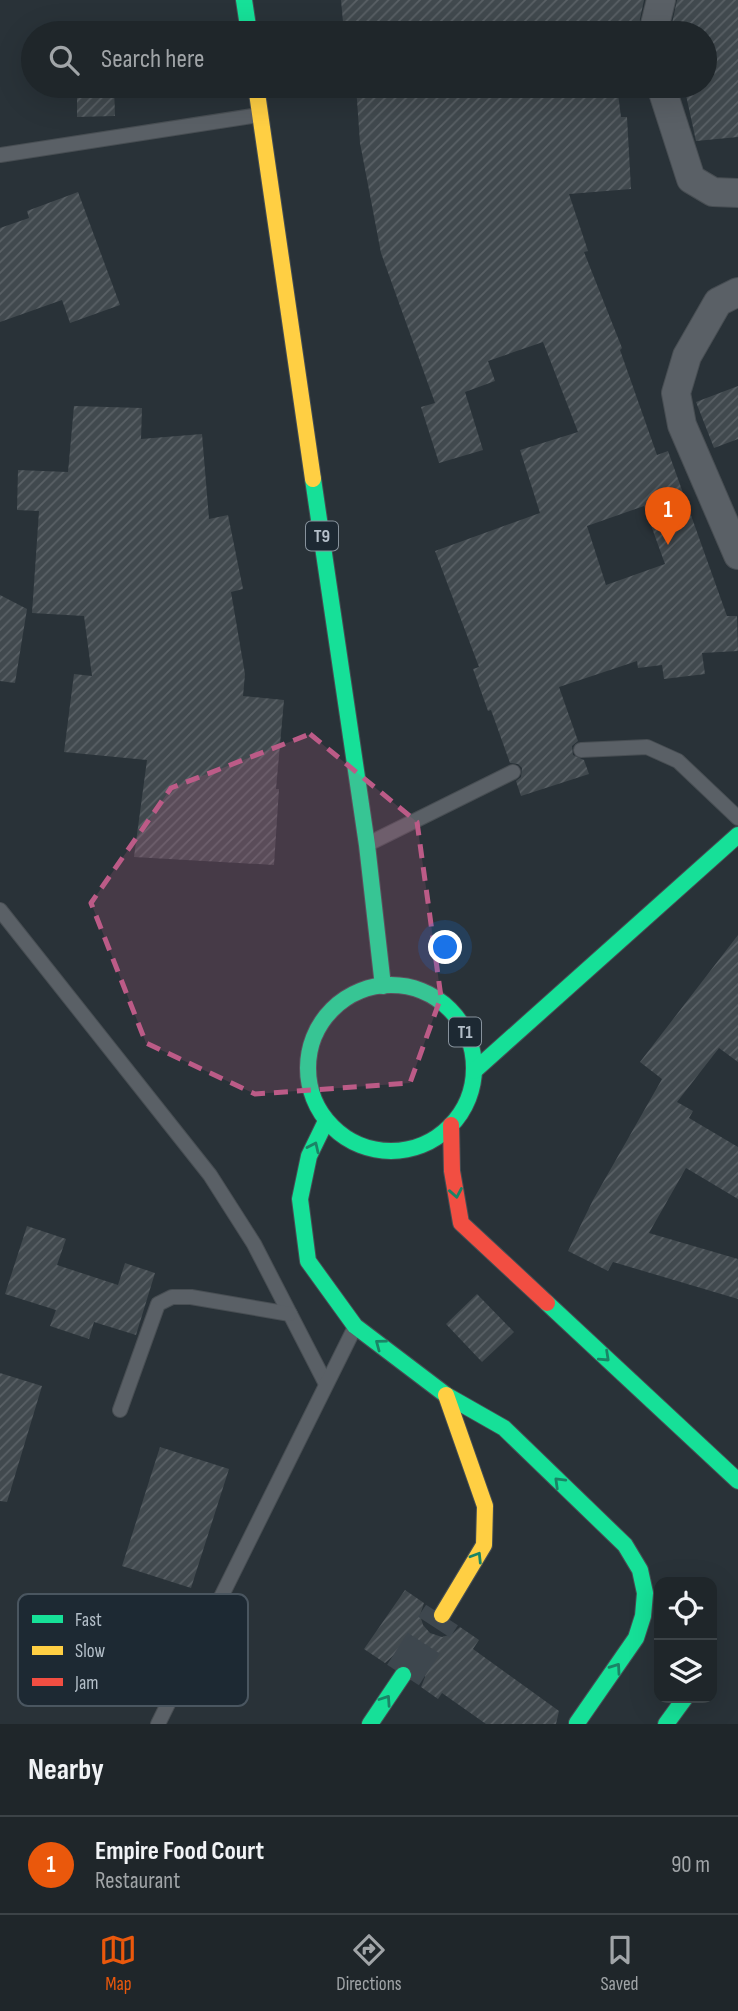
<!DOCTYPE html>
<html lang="en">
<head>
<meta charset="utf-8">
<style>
  :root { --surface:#1f262a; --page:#2c3236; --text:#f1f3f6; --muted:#a1a5a8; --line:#3c4347; --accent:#ea580c }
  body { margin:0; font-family:"Sofia Sans Condensed",sans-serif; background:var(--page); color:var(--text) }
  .controls { position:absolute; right:21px; bottom:21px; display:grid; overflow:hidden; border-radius:14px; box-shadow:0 7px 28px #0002 }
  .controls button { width:63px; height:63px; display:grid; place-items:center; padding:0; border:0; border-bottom:2px solid var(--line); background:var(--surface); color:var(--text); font:35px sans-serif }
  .you { position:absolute; left:446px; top:948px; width:24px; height:24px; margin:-18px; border:5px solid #fff; border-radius:50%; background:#1a73e8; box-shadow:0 0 0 10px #1a73e833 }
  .badge { display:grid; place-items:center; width:46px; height:46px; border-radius:50%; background:var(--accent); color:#fff; font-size:23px; font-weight:700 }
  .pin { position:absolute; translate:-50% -58px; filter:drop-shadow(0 2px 4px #0008) }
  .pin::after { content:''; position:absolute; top:37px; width:24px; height:21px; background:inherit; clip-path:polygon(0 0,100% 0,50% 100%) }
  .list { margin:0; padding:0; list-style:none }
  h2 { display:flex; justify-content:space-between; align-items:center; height:91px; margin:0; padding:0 28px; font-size:30px }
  h2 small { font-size:23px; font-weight:400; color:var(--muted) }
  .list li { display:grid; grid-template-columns:46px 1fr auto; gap:21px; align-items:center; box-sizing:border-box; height:98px; padding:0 28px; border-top:2px solid var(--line) }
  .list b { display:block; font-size:26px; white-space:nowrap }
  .list p { margin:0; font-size:23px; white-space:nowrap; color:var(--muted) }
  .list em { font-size:23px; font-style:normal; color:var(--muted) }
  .icon { flex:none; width:38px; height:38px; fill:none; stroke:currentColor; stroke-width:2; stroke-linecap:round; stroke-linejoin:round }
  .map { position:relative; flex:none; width:738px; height:1724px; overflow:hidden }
  .search { position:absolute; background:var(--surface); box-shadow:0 7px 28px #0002; left:21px; right:21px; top:21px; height:77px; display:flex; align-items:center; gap:18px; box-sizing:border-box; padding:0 24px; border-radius:38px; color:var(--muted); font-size:26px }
  .sheet { height:189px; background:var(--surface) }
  nav { display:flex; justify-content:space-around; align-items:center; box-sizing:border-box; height:98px; border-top:2px solid var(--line); background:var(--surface); font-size:19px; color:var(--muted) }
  nav a { display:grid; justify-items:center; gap:4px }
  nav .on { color:var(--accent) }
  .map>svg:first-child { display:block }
  .building { fill:url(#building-hatch); fill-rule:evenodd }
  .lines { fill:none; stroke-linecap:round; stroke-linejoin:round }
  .highway-tunnel { stroke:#3e474e; stroke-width:38; stroke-dasharray:38 19; stroke-linecap:butt }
  .lane-casing { stroke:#484e53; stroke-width:16 }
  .street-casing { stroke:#484e53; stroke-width:30 }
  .fast-casing { stroke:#464e53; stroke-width:18 }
  .slow-casing { stroke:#464e53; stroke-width:18 }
  .jam-casing { stroke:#464e53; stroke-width:18 }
  .lane { stroke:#5a6066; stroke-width:14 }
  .street { stroke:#5a6066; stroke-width:28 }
  .fast { stroke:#16e098; stroke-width:16 }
  .slow { stroke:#ffcf43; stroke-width:16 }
  .jam { stroke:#f24e42; stroke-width:16 }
  .oneway { stroke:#1a8466 }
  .marked { fill:#bc5b87; fill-opacity:0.2; stroke:#bc5b87; stroke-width:5; stroke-dasharray:14 9; stroke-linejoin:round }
  .labels { text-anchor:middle; stroke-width:6; stroke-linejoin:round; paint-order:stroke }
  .shield { fill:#1d2933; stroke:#87929c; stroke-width:2 }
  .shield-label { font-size:18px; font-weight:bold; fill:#b4bfc9 }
  .key { fill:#1d2933; stroke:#4a5660; stroke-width:2 }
  .key-label { font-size:19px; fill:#b4bfc9 }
</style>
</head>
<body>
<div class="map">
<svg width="738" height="1724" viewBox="0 0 738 1724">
  <defs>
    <pattern id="building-hatch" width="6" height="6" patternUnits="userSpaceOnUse" patternTransform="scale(1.75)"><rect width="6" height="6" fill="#41494e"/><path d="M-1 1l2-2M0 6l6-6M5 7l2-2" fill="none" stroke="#5a6166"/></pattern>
  </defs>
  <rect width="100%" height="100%" fill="#293238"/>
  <!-- building -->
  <g class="building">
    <polygon points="341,0 644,0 637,33 393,33 393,30 344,33"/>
    <polygon points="677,0 738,0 738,137 696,141 684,86 705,86 705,33 670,33"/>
    <polygon points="77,86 114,86 115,116 77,117"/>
    <path d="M356 86H617L621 117H627L631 189 569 194 588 251 584 252 622 348 620 350 657 455 668 451 727 616H737L738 651 702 653 705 674 664 679 662 665 638 668 637 661 559 687 578 741 572 746 573 755 584 760 589 774 521 796 516 781 521 777 522 768 518 764 510 763 491 710 488 711 473 669 479 667 435 551 540 513 520 450 578 432 543 342 488 361 495 381 465 392 483 450 439 463 421 407 435 403 381 253 360 143ZM644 506 665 564 606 585 587 526Z"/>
    <polygon points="78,192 120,305 70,323 62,300 0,322 0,228 29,218 27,211"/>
    <polygon points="738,386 738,439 714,448 696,402"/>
    <polygon points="74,406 142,408 141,439 202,434 209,519 228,515 243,589 231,592 245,674 243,696 284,700 276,789 279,789 274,865 134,857 147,760 64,752 74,674 92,676 84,616 32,613 39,511 17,510 18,470 68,472"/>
    <polygon points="0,595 27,609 15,683 0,681"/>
    <polygon points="738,935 738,1062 719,1048 677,1102 693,1111 689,1118 738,1147 738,1199 686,1168 649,1233 738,1259 738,1299 613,1262 608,1271 568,1251 593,1200 662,1079 640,1062"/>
    <polygon points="27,1226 66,1239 57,1265 118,1285 125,1263 155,1273 136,1335 94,1322 89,1339 50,1326 56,1310 5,1294"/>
    <polygon points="477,1294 514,1332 482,1362 446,1324"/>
    <polygon points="0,1373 42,1386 7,1502 0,1501"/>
    <polygon points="160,1447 229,1469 191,1588 122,1566"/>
    <polygon points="405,1590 424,1603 420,1615 423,1625 430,1633 442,1637 452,1634 460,1627 479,1640 473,1649 559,1711 556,1724 486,1724 442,1693 438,1699 421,1687 425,1677 423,1666 415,1657 405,1653 394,1655 385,1663 364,1649"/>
  </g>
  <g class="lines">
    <!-- highway-tunnel -->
    <polyline class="highway-tunnel" points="403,1675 442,1615"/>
    <!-- lane casing -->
    <g class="lane-casing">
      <g id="lane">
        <polyline points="0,155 259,115"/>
        <polyline points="581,750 647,747 678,761 738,818"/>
        <polyline points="368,844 513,772"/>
        <polyline points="0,910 210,1175 254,1244 326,1384"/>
        <polyline points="120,1410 158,1304 172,1297 191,1297 290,1314"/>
        <polyline points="158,1724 355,1327"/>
      </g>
    </g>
    <!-- street casing -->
    <g class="street-casing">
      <g id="street">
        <polyline points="653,33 661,0"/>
        <polyline points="661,86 691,179 713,192 738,193"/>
        <polyline points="738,292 718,302 687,356 676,393 682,425 738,555"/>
      </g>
    </g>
    <!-- fast casing -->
    <g class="fast-casing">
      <g id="fast">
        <polyline points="244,0 249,33"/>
        <polyline points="313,479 367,845 383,986"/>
        <circle cx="391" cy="1068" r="83"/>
        <polyline points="474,1071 738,835"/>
        <polyline points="326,1121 309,1156 300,1199 308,1261 355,1326 446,1395 504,1428 625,1545 640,1570 645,1593 643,1616 636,1638 577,1723"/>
        <polyline points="547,1303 738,1481"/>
        <polyline points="370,1724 403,1675"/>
        <polyline points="666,1724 685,1698"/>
      </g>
    </g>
    <!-- slow casing -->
    <g class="slow-casing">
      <g id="slow">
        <polyline points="256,86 313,479"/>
        <polyline points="442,1615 484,1545 485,1506 446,1395"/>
      </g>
    </g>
    <!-- jam casing -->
    <g class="jam-casing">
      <polyline id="jam" points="451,1125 452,1171 461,1223 547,1303"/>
    </g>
    <!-- lane -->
    <use href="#lane" class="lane"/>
    <!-- street -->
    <use href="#street" class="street"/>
    <!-- fast -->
    <use href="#fast" class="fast"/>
    <!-- slow -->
    <use href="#slow" class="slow"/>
    <!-- jam -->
    <use href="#jam" class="jam"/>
  </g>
  <!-- one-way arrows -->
  <defs><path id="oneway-chevron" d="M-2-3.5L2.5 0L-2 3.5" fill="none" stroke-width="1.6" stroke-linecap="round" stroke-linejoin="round" transform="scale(1.75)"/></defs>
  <g class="oneway">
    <use href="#oneway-chevron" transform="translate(314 1147) rotate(-65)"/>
    <use href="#oneway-chevron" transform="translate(456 1193) rotate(80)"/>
    <use href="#oneway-chevron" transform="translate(380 1344) rotate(-143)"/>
    <use href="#oneway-chevron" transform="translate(605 1357) rotate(43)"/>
    <use href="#oneway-chevron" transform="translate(559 1482) rotate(-136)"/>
    <use href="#oneway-chevron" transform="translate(477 1557) rotate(-58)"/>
    <use href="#oneway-chevron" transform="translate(616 1668) rotate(-55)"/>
    <use href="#oneway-chevron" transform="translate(386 1700) rotate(-56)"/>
  </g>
  <!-- marked area -->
  <path class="marked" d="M310 734 417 822 441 997 410 1083 255 1094 146 1043 91 903 171 788Z"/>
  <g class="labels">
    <!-- shield labels -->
    <g class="shield">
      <rect x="306" y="521.5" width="32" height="29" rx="5"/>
      <rect x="449" y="1017.5" width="32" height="29" rx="5"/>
    </g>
    <g class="shield-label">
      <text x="322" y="542">T9</text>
      <text x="465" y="1038">T1</text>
    </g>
  </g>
  <!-- legend -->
  <rect x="18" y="1594" width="230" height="112" rx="10" class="key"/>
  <rect x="32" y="1615" width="31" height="8" fill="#16e098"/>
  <rect x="32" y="1646" width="31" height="9" fill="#ffcf43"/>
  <rect x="32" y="1678" width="31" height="8" fill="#f24e42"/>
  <g class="key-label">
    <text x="75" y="1626">Fast</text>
    <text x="75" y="1657">Slow</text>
    <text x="75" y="1689">Jam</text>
  </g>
</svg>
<div class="controls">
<button><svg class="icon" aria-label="locate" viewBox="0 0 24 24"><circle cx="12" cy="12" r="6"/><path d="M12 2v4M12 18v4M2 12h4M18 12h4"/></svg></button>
<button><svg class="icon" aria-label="layers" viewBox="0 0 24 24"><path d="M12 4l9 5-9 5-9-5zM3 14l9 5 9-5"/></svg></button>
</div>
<div class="you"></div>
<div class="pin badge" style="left:668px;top:545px">1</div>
<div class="search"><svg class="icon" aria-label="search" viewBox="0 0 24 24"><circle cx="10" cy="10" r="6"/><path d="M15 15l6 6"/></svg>Search here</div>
</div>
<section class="sheet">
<h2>Nearby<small></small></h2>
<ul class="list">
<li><span class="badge">1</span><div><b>Empire Food Court</b><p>Restaurant</p></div><em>90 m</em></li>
</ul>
</section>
<nav>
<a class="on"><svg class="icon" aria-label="map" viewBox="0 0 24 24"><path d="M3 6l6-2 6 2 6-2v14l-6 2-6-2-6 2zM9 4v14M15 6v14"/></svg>Map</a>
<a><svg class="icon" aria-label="directions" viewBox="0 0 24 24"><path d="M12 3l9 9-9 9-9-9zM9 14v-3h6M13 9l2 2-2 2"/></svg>Directions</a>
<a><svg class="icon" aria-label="saved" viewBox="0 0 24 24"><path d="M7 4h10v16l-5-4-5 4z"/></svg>Saved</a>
</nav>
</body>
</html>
